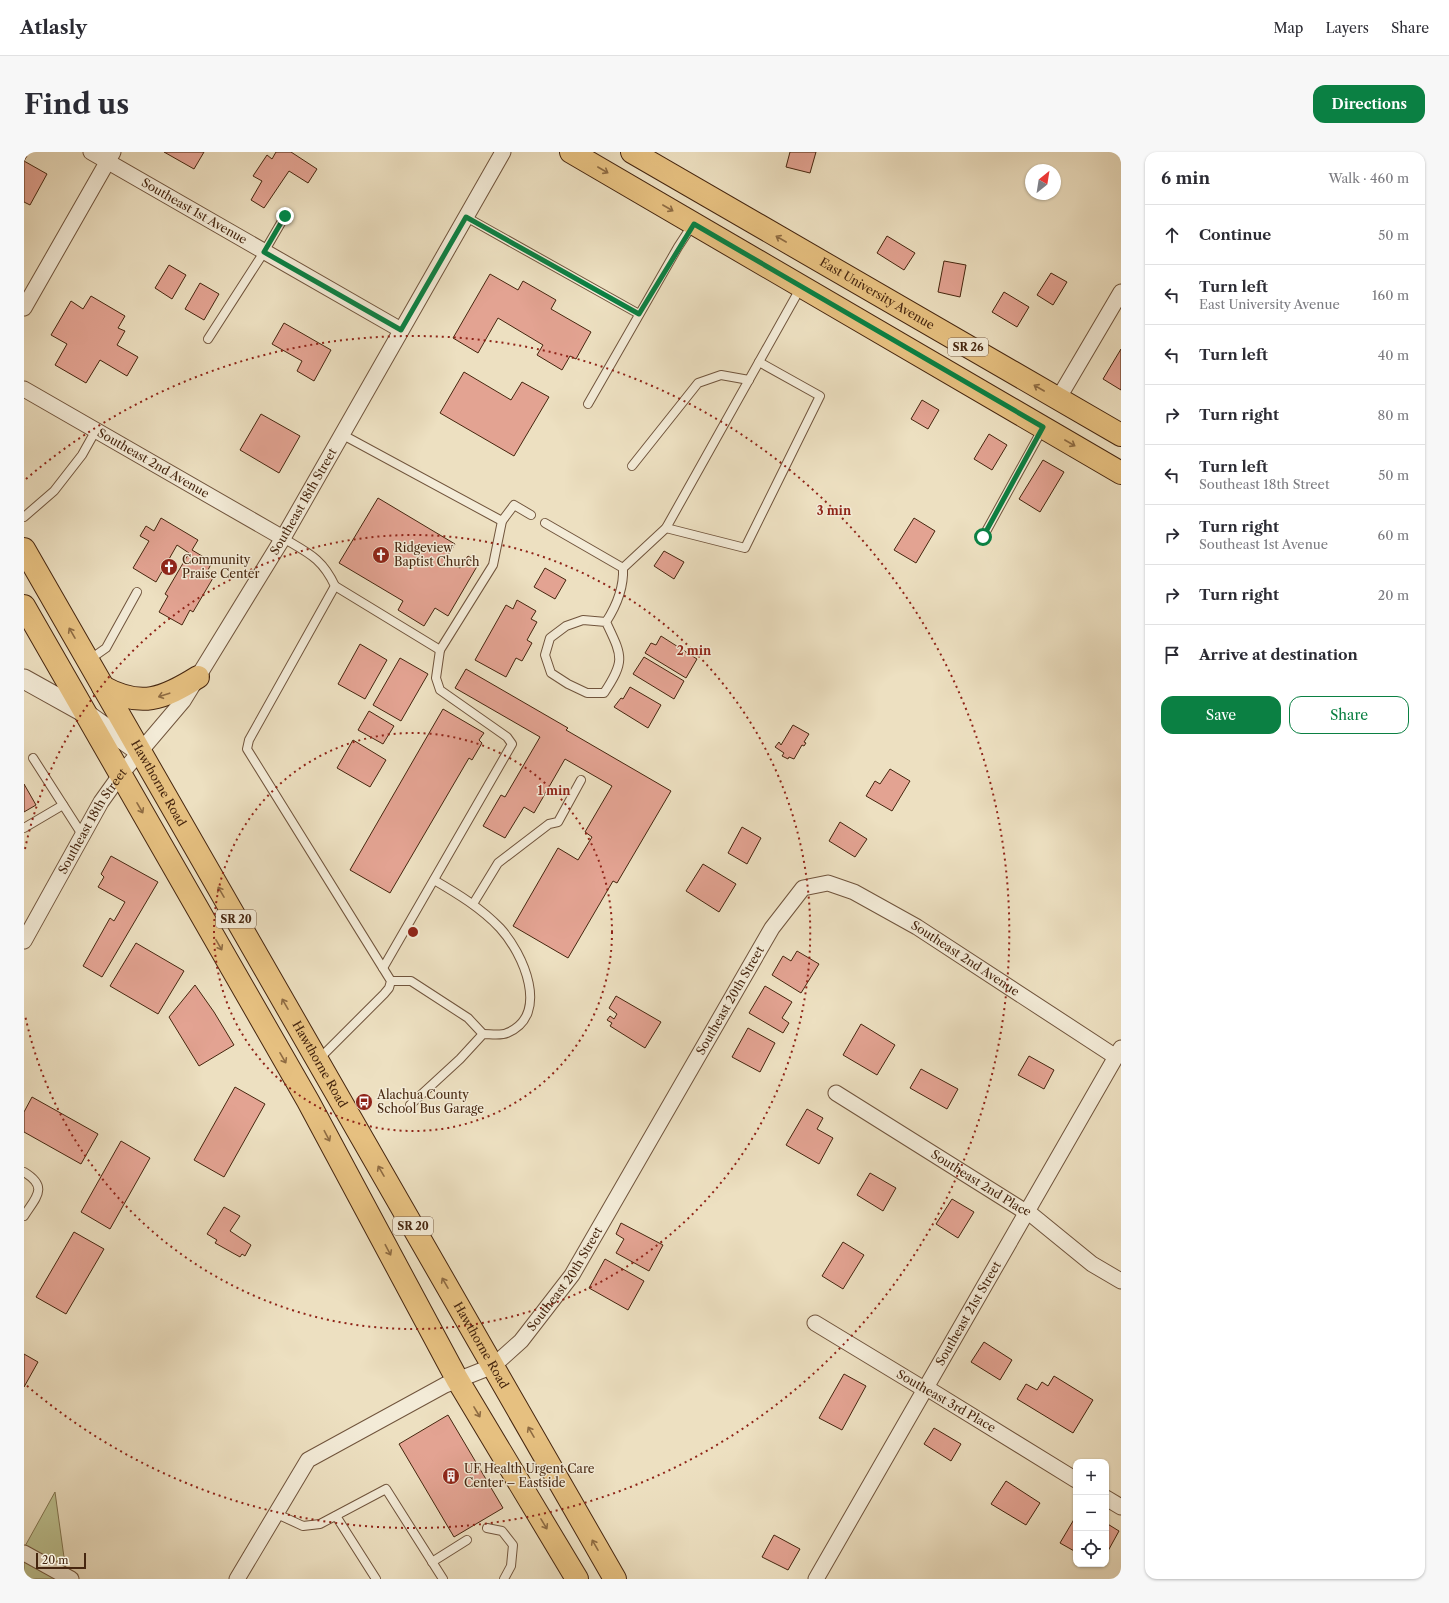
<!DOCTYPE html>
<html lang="en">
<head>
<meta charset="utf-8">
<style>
  :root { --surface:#fff; --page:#f7f7f7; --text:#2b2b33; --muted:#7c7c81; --line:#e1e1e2; --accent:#0b8043 }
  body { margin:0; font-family:"Libre Caslon Text",serif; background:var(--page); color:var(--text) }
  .controls { position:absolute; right:12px; bottom:12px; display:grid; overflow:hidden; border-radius:8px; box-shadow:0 1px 3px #0004 }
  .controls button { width:36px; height:36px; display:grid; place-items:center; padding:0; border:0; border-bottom:1px solid var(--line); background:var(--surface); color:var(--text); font:20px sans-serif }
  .compass { position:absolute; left:1001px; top:12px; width:36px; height:36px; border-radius:50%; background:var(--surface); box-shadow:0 1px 3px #0004; rotate:30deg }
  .scale { position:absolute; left:12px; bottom:10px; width:50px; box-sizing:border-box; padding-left:4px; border:2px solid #46260f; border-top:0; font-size:11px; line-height:14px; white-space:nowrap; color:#46260f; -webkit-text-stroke:3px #f3ebd7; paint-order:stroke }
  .stop { position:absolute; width:12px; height:12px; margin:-9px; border:3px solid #0b8043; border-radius:50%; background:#fff }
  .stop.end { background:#0b8043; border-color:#fff; box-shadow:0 1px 4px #0008 }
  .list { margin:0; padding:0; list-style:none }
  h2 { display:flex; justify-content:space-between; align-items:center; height:52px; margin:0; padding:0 16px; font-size:17px }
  h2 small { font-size:13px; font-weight:400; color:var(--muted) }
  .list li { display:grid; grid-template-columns:26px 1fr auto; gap:12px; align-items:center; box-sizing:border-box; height:60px; padding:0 16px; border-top:1px solid var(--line) }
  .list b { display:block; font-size:15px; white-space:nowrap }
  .list p { margin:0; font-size:13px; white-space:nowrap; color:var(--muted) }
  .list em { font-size:13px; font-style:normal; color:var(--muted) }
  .actions { display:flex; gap:8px; padding:12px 16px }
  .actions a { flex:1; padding:9px 0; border:1px solid var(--accent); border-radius:12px; text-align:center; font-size:14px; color:var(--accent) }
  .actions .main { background:var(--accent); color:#fff }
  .icon { flex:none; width:22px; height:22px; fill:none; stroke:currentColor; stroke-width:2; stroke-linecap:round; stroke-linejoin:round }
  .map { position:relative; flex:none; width:1097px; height:1427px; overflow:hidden; border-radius:12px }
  header { display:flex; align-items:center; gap:24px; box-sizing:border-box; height:56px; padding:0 20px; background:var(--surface); border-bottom:1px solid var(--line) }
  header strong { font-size:19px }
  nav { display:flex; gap:22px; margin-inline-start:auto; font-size:14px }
  .intro { display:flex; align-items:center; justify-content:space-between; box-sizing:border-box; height:96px; padding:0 24px }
  h1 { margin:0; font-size:28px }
  .button { padding:10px 18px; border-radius:12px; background:var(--accent); color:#fff; font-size:14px; font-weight:700 }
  main { display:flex; gap:24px; padding:0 24px }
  aside { flex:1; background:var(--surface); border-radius:12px; box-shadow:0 1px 3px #0004 }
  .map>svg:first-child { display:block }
  .green { fill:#bcc190; stroke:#817450 }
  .building { fill:#e3a392; stroke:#46260f }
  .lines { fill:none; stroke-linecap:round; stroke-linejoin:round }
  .service-casing { stroke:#70543c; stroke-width:10 }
  .minor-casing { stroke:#70543c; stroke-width:17 }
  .tertiary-casing { stroke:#70543c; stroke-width:21 }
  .primary-casing { stroke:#46260f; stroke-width:24 }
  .trunk-casing { stroke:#46260f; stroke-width:24 }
  .service { stroke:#f3ebd7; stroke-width:8 }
  .minor { stroke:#f3ebd7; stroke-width:15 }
  .tertiary { stroke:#f3ebd7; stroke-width:19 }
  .primary { stroke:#e6c080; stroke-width:22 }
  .trunk { stroke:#e6c080; stroke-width:22 }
  .oneway { stroke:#8e6b42 }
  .route { stroke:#0b8043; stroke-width:5 }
  .ring { fill:none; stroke:#8f2418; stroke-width:2; stroke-dasharray:2 4 }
  .labels { text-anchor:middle; stroke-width:3; stroke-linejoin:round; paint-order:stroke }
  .shield { fill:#f3ebd7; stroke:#7a614b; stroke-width:1 }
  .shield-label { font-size:11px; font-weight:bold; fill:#46260f }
  .street-label { font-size:12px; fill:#46260f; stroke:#f3ebd7 }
  .poi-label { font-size:12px; fill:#46260f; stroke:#f3ebd7; text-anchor:start }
  .centre { fill:#8f2418; stroke:#f3ebd7; stroke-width:2 }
  .ring-label { font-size:12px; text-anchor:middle; font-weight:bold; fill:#8f2418; stroke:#f3ebd7; stroke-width:3; stroke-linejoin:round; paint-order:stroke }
</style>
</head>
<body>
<header>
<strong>Atlasly</strong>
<nav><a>Map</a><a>Layers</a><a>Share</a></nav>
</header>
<div class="intro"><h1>Find us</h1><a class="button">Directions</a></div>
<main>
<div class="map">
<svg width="1097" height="1427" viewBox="0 0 1097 1427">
  <rect width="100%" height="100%" fill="#ede0c1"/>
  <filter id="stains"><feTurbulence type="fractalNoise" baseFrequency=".005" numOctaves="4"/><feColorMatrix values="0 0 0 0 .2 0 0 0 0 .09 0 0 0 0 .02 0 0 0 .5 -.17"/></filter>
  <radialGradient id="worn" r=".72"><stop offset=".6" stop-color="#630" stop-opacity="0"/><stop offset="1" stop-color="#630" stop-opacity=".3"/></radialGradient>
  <!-- green -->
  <polygon class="green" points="31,1340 43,1427 0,1427 0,1396"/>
  <!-- building -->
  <g class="building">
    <polygon points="140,0 180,0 170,17"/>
    <polygon points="252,0 267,0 293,17 284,31 265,19 240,56 227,48 238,29 229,24 243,3 248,7"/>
    <polygon points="766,0 792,0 786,21 762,15"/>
    <polygon points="0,2 3,4 0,9 23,22 6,53 0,50"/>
    <polygon points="863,84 891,101 880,118 853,101"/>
    <polygon points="920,109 942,113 936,145 914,140"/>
    <polygon points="145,113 162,123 148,147 131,136"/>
    <polygon points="1027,121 1043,130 1029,153 1013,143"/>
    <polygon points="466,122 494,138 499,129 532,148 527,157 567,180 552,207 546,204 538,218 513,203 519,193 474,166 454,201 429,186"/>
    <polygon points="176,131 195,142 180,168 161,157"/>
    <polygon points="980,140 1005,155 993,175 968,160"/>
    <polygon points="67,144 101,164 94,176 101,179 93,193 114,205 103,224 76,208 62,231 31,213 43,192 27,183 47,149 59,157"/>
    <polygon points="260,171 307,198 290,229 273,219 278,209 248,192"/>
    <polygon points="1097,197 1097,238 1079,227"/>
    <polygon points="440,220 487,248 498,230 525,245 490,304 416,261"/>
    <polygon points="898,248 915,258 904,277 887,267"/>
    <polygon points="237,262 276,284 255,321 216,298"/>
    <polygon points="965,282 983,293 968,318 950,307"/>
    <polygon points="1019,308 1040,320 1016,360 995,347"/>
    <polygon points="354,346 431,392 421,408 436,416 444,404 455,411 424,464 411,456 400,474 374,458 379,449 315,411"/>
    <polygon points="137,366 174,388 168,398 188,410 182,422 189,426 169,460 166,458 158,473 135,460 144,444 141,442 165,401 153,393 132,430 109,416 125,389 116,384 122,374 130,379"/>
    <polygon points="890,366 911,379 892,411 870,398"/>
    <polygon points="640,399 660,410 650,427 630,414"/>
    <polygon points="521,416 542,428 531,447 510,435"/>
    <polygon points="493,448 512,459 507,467 513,470 503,488 508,491 498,509 492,506 482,525 451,508 482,453 489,457"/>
    <polygon points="637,484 673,507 662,526 621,501 627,491 632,493"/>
    <polygon points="336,492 363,508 341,547 314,532"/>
    <polygon points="620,505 660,529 650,547 609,522"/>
    <polygon points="376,506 404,522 377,569 349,553"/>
    <polygon points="442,517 544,576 542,578 647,639 593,731 589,729 544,806 489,774 534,696 554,708 568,685 561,680 588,634 541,607 510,661 500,655 481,686 459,674 477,643 481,645 516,585 431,536"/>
    <polygon points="606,535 637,553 624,576 590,555 597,546 599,547"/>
    <polygon points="419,557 460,581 455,588 458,591 448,608 445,606 366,741 326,718"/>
    <polygon points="345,559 370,574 359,592 334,578"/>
    <polygon points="769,573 785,582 780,590 782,591 780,594 778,593 770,607 765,605 764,607 758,604 760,601 751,595 755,590 757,593"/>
    <polygon points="329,588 362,608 346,635 313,616"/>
    <polygon points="866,617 886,629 868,659 842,644 851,629 856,632"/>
    <polygon points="0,632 12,653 0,660"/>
    <polygon points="816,670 843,687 831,705 805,689"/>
    <polygon points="718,675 737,686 723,712 704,701"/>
    <polygon points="87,704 134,730 78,825 59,814 86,766 90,769 101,750 74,735 80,725 77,722"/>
    <polygon points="679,712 712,732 695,760 662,739"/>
    <polygon points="112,791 160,819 134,862 86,834"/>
    <polygon points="773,799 795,812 777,841 748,823 759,804 767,809"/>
    <polygon points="171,833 190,860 210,893 175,914 145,865"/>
    <polygon points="741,834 768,850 758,866 765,871 759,881 725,861"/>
    <polygon points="592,844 637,870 621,896 586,874 588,871 583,868 586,864 590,867 593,862 585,856"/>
    <polygon points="837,872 871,893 853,923 819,903"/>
    <polygon points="724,876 751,891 736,920 708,905"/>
    <polygon points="1005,904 1030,918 1020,937 994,923"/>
    <polygon points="897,917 934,937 923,957 886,936"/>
    <polygon points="211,935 241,952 200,1025 170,1008"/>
    <polygon points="8,945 74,982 57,1012 0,980 0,960"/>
    <polygon points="783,957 799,966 793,977 809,986 795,1012 762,993"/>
    <polygon points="97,989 126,1006 86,1077 57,1060"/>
    <polygon points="846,1021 872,1036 859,1059 833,1043"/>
    <polygon points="928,1047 950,1060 934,1086 912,1072"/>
    <polygon points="200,1055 216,1064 206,1079 227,1093 221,1104 218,1102 216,1105 191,1091 193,1088 183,1082"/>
    <polygon points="597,1071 639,1093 625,1119 592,1101 600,1087 592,1082"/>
    <polygon points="50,1080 80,1097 42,1162 12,1145"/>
    <polygon points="819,1090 840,1103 819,1137 798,1124"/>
    <polygon points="581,1107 620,1129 604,1158 565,1136"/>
    <polygon points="960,1190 988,1208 976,1228 947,1210"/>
    <polygon points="0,1202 14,1210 0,1235"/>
    <polygon points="820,1222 842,1234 818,1278 795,1266"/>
    <polygon points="1030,1224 1069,1248 1049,1281 993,1247 1002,1232 1013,1238 1018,1230 1024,1234"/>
    <polygon points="424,1263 479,1356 430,1385 375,1292"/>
    <polygon points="910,1276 937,1292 927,1309 900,1292"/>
    <polygon points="982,1329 1016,1351 1002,1373 967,1352"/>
    <polygon points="1052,1364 1052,1400 1036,1391"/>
    <polygon points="1082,1371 1095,1379 1084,1399 1082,1397"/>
    <polygon points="750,1383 776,1397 764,1418 738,1405"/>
  </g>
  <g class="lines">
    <!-- service casing -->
    <g class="service-casing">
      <g id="service">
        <polyline points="442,65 615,162"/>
        <polyline points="184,187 240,100 261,64"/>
        <polyline points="564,252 654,95 669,72"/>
        <polyline points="319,283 478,369"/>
        <polyline points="608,314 674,231 697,223 725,228"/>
        <polyline points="0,365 30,339 58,303 72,278"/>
        <polyline points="521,371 599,416 642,376 777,135"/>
        <polyline points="642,376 721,396 796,244 735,210"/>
        <polyline points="959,385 1019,276"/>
        <path d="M259 386C284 401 298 406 311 434L225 588 223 597 367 829 365 836 360 842 294 908"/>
        <polyline points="311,434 416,498 469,413 478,369 490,353 507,363"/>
        <path d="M582 470C598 504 602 508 580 541H563L544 532 527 521 521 503 526 486 542 474 559 468 582 470C593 453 600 436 599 416"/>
        <polyline points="65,508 82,496 113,440"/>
        <polyline points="9,606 59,684"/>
        <polyline points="0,676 39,653"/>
        <polyline points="449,752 474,711 525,672 534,670 557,628"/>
        <polyline points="359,816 488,592 483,585 416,538 412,526 416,498"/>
        <polyline points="367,829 387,829 444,866 459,882"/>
        <path d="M386 953 436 907 459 882C466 882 477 884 483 881 527 863 499 801 476 776 457 756 434 742 410 728"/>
        <path d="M0 1020C25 1035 12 1045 0 1064"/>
        <polyline points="253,1362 279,1374 296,1372 362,1337 419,1427"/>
        <polyline points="312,1364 352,1427"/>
        <polyline points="463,1376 478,1379 489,1393 487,1414 480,1427"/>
        <polyline points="408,1410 443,1388"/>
      </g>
    </g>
    <!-- minor casing -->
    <g class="minor-casing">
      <g id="minor">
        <path id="s1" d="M67 0 377 178"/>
        <polyline points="0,156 89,0"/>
        <path id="s2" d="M0 237 259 386"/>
        <polyline points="1034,247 1097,140"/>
        <path id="s3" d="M0 789 77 650 97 622 159 549 259 386 479 0"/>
        <path id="s4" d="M812 941 997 1057 1003 1059 1068 1112 1097 1129"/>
        <polyline points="791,1171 900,1237 906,1238 1052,1328"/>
        <polyline points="1082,1346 1097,1355"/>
        <polyline points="0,1401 47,1427"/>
        <path id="s5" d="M213 1427 284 1308 421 1233 469 1214 497 1189 548 1123 748 776 779 736 804 731 830 740 893 775 1092 905"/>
        <path id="s6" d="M792 1427 1097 896"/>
      </g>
    </g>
    <!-- tertiary casing -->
    <g class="tertiary-casing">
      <polyline id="tertiary" points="0,527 61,561 116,600"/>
    </g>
    <!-- primary casing -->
    <g class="primary-casing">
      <g id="primary">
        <polyline points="547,0 1097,321"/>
        <path id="s7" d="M608 0 1097 283"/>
      </g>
    </g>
    <!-- trunk casing -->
    <g class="trunk-casing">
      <g id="trunk">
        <path id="s8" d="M0 397 591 1427"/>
        <polyline points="0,454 284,949 433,1227 553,1427"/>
        <path d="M79 535C117 556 139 547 174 525"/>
      </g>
    </g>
    <!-- service -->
    <use href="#service" class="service"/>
    <!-- minor -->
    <use href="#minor" class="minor"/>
    <!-- tertiary -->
    <use href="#tertiary" class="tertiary"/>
    <!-- primary -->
    <use href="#primary" class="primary"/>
    <!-- trunk -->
    <use href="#trunk" class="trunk"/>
  </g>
  <!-- one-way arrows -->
  <defs><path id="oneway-shaft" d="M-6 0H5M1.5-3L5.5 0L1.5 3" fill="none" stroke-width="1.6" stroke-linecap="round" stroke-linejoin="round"/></defs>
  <g class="oneway">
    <use href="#oneway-shaft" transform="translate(579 18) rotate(30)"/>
    <use href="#oneway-shaft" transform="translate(644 56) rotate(30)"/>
    <use href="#oneway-shaft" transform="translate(757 87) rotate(-150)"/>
    <use href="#oneway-shaft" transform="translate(1015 236) rotate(-150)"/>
    <use href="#oneway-shaft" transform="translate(1046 291) rotate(30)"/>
    <use href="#oneway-shaft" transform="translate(48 481) rotate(-120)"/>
    <use href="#oneway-shaft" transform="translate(140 543) rotate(162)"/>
    <use href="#oneway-shaft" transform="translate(116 656) rotate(60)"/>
    <use href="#oneway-shaft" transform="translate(197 740) rotate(-120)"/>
    <use href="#oneway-shaft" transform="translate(195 793) rotate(60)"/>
    <use href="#oneway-shaft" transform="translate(261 852) rotate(-120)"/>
    <use href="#oneway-shaft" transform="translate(259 906) rotate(60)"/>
    <use href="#oneway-shaft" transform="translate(303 984) rotate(62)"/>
    <use href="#oneway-shaft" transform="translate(357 1019) rotate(-120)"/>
    <use href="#oneway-shaft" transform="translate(364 1098) rotate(62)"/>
    <use href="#oneway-shaft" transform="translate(421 1131) rotate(-120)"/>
    <use href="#oneway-shaft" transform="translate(453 1260) rotate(59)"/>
    <use href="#oneway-shaft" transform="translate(507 1280) rotate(-120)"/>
    <use href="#oneway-shaft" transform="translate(520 1372) rotate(59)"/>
    <use href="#oneway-shaft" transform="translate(571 1393) rotate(-120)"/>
  </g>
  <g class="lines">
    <!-- route -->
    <polyline class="route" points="261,64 240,100 377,178 442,65 615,162 670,72 1019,275 959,385"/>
  </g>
  <!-- distance rings -->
  <g class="ring">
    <circle cx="389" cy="780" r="199"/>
    <path d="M1 697A397 397 0 1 1 1 863"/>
    <path d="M2 327A596 596 0 1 1 2 1233"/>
  </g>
  <!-- icons -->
  <defs>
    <g id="church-disc" transform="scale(0.9)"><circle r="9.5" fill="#8f2418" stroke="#f3ebd7"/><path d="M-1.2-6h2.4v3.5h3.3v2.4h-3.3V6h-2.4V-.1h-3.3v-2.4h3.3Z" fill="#fff"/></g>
    <g id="bus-disc" transform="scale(0.9)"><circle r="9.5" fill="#8f2418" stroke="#f3ebd7"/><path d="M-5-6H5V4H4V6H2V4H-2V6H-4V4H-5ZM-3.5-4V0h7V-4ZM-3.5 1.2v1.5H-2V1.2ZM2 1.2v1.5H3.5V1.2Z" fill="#fff"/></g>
    <g id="building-disc" transform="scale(0.9)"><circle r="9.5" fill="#8f2418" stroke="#f3ebd7"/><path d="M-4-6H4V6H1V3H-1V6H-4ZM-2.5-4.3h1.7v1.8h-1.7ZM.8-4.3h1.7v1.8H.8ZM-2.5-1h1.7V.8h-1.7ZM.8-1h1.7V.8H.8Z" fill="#fff"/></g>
  </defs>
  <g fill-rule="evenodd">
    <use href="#church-disc" x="357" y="403"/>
    <use href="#church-disc" x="145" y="415"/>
    <use href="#bus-disc" x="340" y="950"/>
    <use href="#building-disc" x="427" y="1324"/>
  </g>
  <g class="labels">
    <!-- shield labels -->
    <g class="shield">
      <rect x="924" y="186" width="40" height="18" rx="3"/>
      <rect x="192" y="758" width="40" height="18" rx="3"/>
      <rect x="369" y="1065" width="40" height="18" rx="3"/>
    </g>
    <g class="shield-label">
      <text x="944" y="199">SR 26</text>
      <text x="212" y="771">SR 20</text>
      <text x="389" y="1078">SR 20</text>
    </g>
    <!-- street labels -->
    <g class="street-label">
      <text dy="4" stroke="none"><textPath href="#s1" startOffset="119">Southeast 1st Avenue</textPath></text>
      <text dy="4" stroke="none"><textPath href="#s7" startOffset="283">East University Avenue</textPath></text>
      <text dy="4" stroke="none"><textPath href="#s2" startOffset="149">Southeast 2nd Avenue</textPath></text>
      <text dy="4" stroke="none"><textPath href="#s3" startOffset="522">Southeast 18th Street</textPath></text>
      <text dy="4" stroke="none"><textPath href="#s8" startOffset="270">Hawthorne Road</textPath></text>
      <text dy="4" stroke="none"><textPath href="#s3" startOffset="138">Southeast 18th Street</textPath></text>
      <text dy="4" stroke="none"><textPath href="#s5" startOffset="1101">Southeast 2nd Avenue</textPath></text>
      <text dy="4" stroke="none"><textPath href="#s5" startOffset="784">Southeast 20th Street</textPath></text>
      <text dy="4" stroke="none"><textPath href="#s8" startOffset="594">Hawthorne Road</textPath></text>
      <text dy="4" stroke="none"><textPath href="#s4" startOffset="171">Southeast 2nd Place</textPath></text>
      <text dy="4" stroke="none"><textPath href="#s5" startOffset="460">Southeast 20th Street</textPath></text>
      <text dy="4" stroke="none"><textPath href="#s6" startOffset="306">Southeast 21st Street</textPath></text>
      <text dy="4" stroke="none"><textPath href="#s8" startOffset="918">Hawthorne Road</textPath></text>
      <text transform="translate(922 1249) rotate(30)" y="4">Southeast 3rd Place</text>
    </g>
    <!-- poi labels -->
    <g class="poi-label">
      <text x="370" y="400">Ridgeview<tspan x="370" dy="14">Baptist Church</tspan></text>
      <text x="158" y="412">Community<tspan x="158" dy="14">Praise Center</tspan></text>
      <text x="353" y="947">Alachua County<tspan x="353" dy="14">School Bus Garage</tspan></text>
      <text x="440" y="1321">UF Health Urgent Care<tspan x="440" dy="14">Center – Eastside</tspan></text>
    </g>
  </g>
  <circle cx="389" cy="780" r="6" class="centre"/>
  <g class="ring-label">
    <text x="810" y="363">3 min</text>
    <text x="670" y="503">2 min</text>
    <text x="530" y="643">1 min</text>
  </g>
  <rect width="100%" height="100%" filter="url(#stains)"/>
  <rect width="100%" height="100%" fill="url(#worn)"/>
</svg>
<div class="controls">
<button>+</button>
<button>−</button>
<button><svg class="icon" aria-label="locate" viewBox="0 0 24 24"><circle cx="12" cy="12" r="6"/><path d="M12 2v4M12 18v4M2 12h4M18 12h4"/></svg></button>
</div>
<svg class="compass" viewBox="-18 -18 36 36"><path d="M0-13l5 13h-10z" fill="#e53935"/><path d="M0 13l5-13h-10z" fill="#7c7c81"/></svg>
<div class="scale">20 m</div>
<div class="stop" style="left:959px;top:385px"></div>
<div class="stop end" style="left:261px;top:64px"></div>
</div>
<aside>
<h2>6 min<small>Walk · 460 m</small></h2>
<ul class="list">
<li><svg class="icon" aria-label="ahead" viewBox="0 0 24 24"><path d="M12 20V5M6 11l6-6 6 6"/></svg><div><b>Continue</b></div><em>50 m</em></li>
<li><svg class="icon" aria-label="left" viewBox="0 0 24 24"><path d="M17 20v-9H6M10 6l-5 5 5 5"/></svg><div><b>Turn left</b><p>East University Avenue</p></div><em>160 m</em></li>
<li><svg class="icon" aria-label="left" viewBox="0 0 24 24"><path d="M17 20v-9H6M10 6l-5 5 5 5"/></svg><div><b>Turn left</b></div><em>40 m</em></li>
<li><svg class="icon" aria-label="right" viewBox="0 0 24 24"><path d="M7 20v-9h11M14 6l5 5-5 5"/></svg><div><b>Turn right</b></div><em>80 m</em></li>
<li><svg class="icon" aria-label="left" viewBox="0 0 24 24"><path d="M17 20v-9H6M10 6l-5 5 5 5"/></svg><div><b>Turn left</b><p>Southeast 18th Street</p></div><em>50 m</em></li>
<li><svg class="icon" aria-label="right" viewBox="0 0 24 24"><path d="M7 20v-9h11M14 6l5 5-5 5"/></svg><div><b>Turn right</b><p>Southeast 1st Avenue</p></div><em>60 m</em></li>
<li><svg class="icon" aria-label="right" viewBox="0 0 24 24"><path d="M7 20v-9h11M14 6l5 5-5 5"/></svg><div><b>Turn right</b></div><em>20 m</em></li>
<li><svg class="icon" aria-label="arrive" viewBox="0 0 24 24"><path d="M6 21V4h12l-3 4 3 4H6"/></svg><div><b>Arrive at destination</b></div></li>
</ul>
<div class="actions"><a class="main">Save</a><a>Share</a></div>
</aside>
</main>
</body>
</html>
